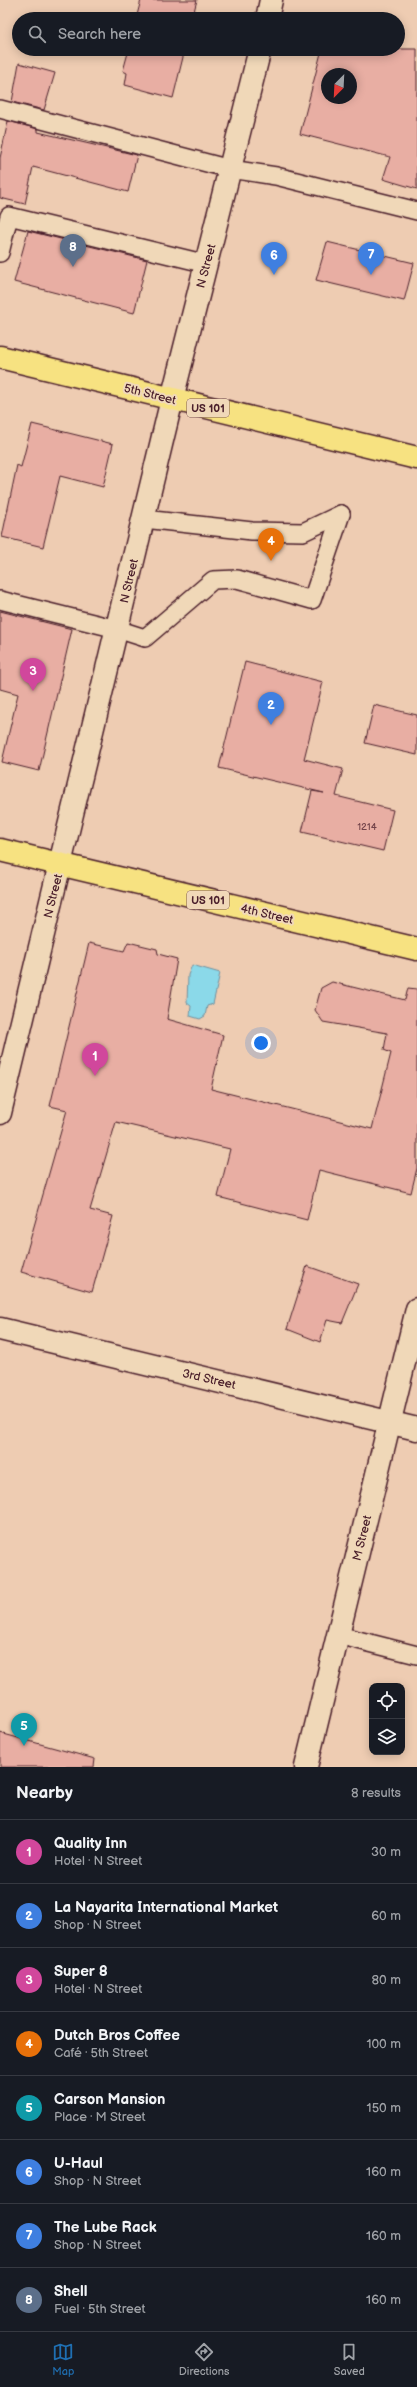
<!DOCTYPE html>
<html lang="en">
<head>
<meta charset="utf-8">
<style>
  :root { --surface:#171b24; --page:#20242c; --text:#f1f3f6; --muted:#9ea1a6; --line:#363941; --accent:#1f6fb2 }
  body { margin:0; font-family:"Balsamiq Sans",sans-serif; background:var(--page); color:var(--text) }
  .controls { position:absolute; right:12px; bottom:12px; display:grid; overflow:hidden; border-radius:8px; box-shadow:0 2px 10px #0003 }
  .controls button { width:36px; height:36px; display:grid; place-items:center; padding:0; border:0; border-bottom:1px solid var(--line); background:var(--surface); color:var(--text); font:20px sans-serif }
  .compass { position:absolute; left:321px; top:68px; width:36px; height:36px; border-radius:50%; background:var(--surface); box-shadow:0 2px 10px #0003; rotate:204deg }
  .you { position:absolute; left:261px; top:1043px; width:14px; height:14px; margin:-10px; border:3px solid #fff; border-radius:50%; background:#1a73e8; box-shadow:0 0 0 6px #1a73e833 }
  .badge { display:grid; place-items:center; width:26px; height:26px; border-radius:50%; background:var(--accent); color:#fff; font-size:13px; font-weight:700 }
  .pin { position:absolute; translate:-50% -33px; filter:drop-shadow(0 1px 2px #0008) }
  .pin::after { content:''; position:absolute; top:21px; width:14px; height:12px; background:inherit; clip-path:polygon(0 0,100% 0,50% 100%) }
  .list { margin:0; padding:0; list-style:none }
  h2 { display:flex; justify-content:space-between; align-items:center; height:52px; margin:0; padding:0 16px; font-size:17px }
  h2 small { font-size:13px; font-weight:400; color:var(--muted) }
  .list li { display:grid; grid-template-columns:26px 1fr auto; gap:12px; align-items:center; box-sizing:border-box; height:64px; padding:0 16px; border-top:1px solid var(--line) }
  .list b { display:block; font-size:15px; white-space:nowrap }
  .list p { margin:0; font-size:13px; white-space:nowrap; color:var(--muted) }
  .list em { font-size:13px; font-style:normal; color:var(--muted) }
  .icon { flex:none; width:22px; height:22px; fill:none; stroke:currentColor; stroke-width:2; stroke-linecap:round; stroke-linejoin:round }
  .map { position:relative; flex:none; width:417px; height:1767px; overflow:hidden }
  .search { position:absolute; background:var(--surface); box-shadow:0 2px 10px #0003; left:12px; right:12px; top:12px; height:44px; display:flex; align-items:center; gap:10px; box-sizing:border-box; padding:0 14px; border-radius:22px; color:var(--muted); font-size:15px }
  .sheet { height:564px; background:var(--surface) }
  nav { display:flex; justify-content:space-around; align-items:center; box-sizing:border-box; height:56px; border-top:1px solid var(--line); background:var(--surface); font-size:11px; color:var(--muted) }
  nav a { display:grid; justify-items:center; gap:2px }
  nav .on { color:var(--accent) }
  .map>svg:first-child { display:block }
  .water { fill:#8bd9e9; stroke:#718f9d }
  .building { fill:#e8aea3; stroke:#4a1f2b; fill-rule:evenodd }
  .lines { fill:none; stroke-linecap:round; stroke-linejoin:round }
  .service-casing { stroke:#4a1f2b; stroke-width:20 }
  .minor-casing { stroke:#4a1f2b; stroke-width:25 }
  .tertiary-casing { stroke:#4a1f2b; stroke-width:25 }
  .trunk-casing { stroke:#4a1f2b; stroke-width:25 }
  .service { stroke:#f0d8b8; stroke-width:17 }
  .minor { stroke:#f0d8b8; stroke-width:22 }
  .tertiary { stroke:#f0d8b8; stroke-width:22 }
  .trunk { stroke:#f7e281; stroke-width:22 }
  .labels { text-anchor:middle; stroke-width:4; stroke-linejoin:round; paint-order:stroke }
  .number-label { font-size:10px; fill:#724349 }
  .shield { fill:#f0d8b8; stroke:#7c5655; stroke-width:1 }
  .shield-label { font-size:11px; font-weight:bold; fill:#4a1f2b }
  .street-label { font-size:12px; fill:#4a1f2b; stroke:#f0d8b8 }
</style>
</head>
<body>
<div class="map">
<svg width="417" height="1767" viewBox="0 0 417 1767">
  <rect width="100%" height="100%" fill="#eeccb2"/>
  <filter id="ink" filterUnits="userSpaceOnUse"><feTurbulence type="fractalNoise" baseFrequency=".025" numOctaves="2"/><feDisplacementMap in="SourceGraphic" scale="8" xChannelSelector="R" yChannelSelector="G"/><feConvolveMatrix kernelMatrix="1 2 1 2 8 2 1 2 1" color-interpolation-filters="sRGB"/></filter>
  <g filter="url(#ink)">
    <!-- water -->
    <polygon class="water" points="192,965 220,973 213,1004 207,1006 205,1016 200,1019 190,1016 191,1006 187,1003 188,975"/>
    <!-- building -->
    <g class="building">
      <polygon points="141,0 197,0 192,19 136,19"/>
      <polygon points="129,49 185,49 173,98 125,85 127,73 123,71"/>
      <path d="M322 49H417V189L383 179 390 157 300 134ZM327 74H351V98H327Z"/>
      <polygon points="19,63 55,73 44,110 12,102"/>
      <polygon points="8,121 38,129 38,132 137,155 128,192 33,167 25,204 0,198 0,158"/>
      <polygon points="28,231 147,260 134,313 14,282"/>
      <polygon points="327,242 414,263 404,301 316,280"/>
      <polygon points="32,424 113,444 103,487 60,476 43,547 2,537 17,465 21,467"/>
      <polygon points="0,611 72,629 39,771 2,762 18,694 0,689"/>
      <polygon points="245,662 323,682 304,759 343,769 336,796 393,810 383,851 302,832 312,791 324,793 219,768"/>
      <polygon points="374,705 417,715 417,755 365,743"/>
      <polygon points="128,942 157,949 158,954 177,959 167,1019 223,1035 211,1089 372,1129 391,1053 384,1050 387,1033 323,1022 315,1010 321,988 332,982 405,1000 408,988 417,989 417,1168 411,1193 319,1170 307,1220 218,1197 230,1149 116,1122 90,1210 113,1216 92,1292 21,1272 67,1110 50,1106 89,943 124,951"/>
      <polygon points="307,1266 358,1284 342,1323 327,1320 320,1342 287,1329"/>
      <polygon points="0,1733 95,1759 94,1767 0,1767"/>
    </g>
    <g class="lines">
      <!-- service casing -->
      <g class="service-casing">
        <g id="service">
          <polyline points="0,109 230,169 276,176 417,211"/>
          <polyline points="0,253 9,216 207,264"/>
          <polyline points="144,519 252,531 303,532 341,514"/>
          <polyline points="0,600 117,629 145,638 213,580 237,579 312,600 341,514"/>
          <polyline points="338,1635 417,1655"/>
        </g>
      </g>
      <!-- minor casing -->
      <g class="minor-casing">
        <g id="minor">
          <polyline points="267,19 271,0"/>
          <polyline points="0,1113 172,399 260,49"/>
          <polyline points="306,1767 417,1309"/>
        </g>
      </g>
      <!-- tertiary casing -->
      <g class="tertiary-casing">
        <polyline id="tertiary" points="0,1329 417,1429"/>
      </g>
      <!-- trunk casing -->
      <g class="trunk-casing">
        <g id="trunk">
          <polyline points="0,357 417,458"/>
          <polyline points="0,850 417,949"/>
        </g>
      </g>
      <!-- service -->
      <use href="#service" class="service"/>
      <!-- minor -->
      <use href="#minor" class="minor"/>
      <!-- tertiary -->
      <use href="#tertiary" class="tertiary"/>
      <!-- trunk -->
      <use href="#trunk" class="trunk"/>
    </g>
  </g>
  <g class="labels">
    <!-- number labels -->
    <g class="number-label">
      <text x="367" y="830">1214</text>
    </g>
    <!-- shield labels -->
    <g class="shield">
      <rect x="187" y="399" width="42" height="18" rx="3"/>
      <rect x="187" y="891" width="42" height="18" rx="3"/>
    </g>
    <g class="shield-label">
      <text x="208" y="412">US 101</text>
      <text x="208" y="904">US 101</text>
    </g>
    <!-- street labels -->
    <g class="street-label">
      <text transform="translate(206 266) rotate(-75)" y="4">N Street</text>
      <text transform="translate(150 394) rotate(14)" y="4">5th Street</text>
      <text transform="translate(129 581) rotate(-77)" y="4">N Street</text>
      <text transform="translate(53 896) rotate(-76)" y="4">N Street</text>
      <text transform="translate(267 914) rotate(13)" y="4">4th Street</text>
      <text transform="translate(209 1379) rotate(13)" y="4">3rd Street</text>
      <text transform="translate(362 1538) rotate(-76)" y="4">M Street</text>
    </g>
  </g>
</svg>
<div class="controls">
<button><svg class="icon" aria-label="locate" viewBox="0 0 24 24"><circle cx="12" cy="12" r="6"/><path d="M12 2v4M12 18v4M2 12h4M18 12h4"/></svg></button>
<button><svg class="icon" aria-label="layers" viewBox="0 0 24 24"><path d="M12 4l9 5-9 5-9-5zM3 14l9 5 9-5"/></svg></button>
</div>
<svg class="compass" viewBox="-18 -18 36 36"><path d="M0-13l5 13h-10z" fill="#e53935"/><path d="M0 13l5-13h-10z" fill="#9ea1a6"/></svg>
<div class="you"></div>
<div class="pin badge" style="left:95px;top:1076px;background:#d1479c">1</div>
<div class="pin badge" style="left:271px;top:725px;background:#3f7fe0">2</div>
<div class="pin badge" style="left:33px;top:691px;background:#d1479c">3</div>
<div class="pin badge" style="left:271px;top:561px;background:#e8710a">4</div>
<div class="pin badge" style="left:24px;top:1746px;background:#0f9aa8">5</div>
<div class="pin badge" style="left:274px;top:275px;background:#3f7fe0">6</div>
<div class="pin badge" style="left:371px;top:275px;background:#3f7fe0">7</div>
<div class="pin badge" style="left:73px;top:267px;background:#5c6f8a">8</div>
<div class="search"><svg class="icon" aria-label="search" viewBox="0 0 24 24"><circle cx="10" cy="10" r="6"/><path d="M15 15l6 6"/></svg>Search here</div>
</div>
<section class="sheet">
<h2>Nearby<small>8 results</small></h2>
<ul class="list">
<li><span class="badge" style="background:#d1479c">1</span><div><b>Quality Inn</b><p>Hotel · N Street</p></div><em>30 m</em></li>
<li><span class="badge" style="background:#3f7fe0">2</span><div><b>La Nayarita International Market</b><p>Shop · N Street</p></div><em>60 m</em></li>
<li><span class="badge" style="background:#d1479c">3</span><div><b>Super 8</b><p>Hotel · N Street</p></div><em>80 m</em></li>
<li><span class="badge" style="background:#e8710a">4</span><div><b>Dutch Bros Coffee</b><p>Café · 5th Street</p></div><em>100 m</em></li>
<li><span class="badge" style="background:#0f9aa8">5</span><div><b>Carson Mansion</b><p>Place · M Street</p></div><em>150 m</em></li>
<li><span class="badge" style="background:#3f7fe0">6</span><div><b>U-Haul</b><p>Shop · N Street</p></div><em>160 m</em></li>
<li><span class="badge" style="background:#3f7fe0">7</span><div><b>The Lube Rack</b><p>Shop · N Street</p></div><em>160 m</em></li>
<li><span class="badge" style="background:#5c6f8a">8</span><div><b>Shell</b><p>Fuel · 5th Street</p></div><em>160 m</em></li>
</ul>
</section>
<nav>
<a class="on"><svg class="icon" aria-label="map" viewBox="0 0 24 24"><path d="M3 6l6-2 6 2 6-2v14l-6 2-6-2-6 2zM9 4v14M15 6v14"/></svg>Map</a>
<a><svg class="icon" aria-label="directions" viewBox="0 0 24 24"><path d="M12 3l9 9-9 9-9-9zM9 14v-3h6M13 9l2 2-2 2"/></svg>Directions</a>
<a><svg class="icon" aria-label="saved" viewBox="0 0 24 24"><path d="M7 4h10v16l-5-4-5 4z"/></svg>Saved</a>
</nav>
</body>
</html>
